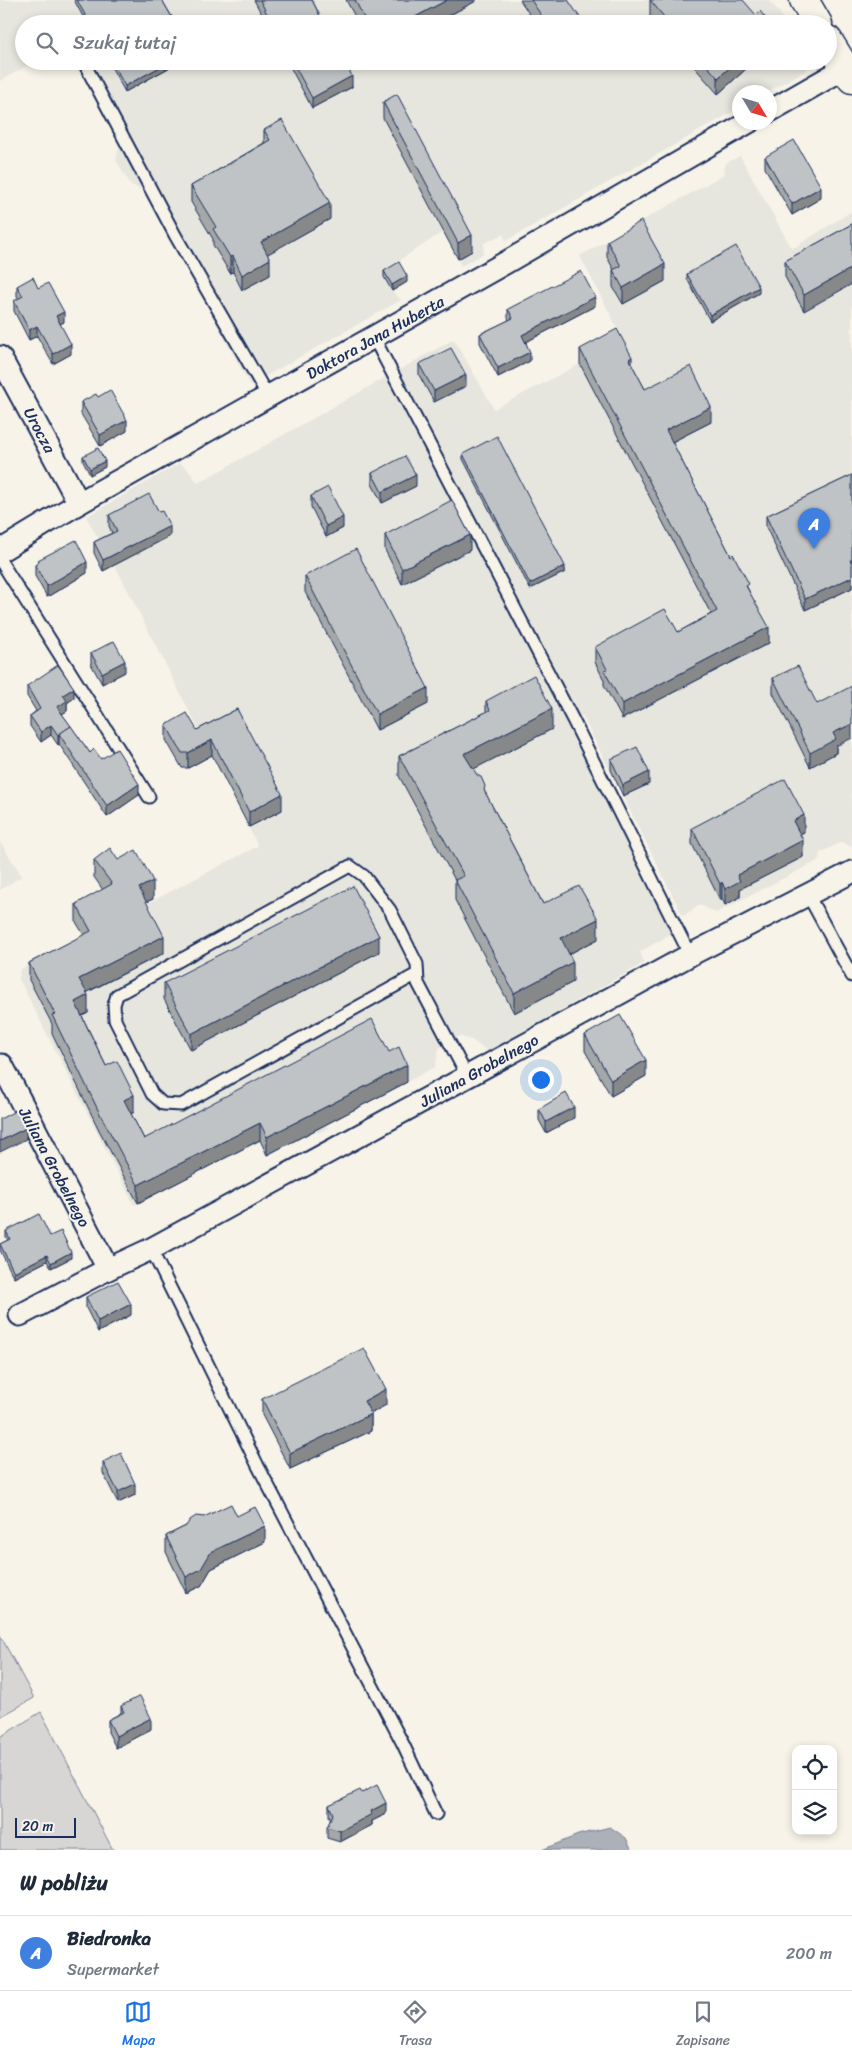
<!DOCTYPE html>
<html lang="pl">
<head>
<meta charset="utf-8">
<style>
  :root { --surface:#fff; --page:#f6f6f7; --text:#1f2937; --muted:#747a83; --line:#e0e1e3; --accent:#1a73e8 }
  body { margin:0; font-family:Sriracha,sans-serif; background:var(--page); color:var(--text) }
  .controls { position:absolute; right:15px; bottom:15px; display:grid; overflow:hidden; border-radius:10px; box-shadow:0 2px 8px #0003 }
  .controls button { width:45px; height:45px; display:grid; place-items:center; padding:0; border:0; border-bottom:1px solid var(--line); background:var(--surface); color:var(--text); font:25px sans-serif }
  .compass { position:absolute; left:732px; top:85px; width:45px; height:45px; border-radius:50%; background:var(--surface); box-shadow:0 2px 8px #0003; rotate:128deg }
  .scale { position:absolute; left:15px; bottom:12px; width:61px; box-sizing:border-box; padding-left:5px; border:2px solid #1b2f5e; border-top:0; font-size:14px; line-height:18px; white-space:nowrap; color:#1b2f5e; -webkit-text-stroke:4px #f7f3e8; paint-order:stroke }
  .you { position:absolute; left:540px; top:1079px; width:18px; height:18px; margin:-12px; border:4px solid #fff; border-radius:50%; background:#1a73e8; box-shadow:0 0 0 8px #1a73e833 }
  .badge { display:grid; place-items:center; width:32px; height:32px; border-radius:50%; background:var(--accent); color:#fff; font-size:16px; font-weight:700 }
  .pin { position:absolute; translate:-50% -41px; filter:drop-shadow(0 1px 2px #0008) }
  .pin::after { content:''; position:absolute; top:26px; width:18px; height:15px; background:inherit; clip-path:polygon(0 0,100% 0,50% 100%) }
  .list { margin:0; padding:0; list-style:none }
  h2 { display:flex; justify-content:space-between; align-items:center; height:65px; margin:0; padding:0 20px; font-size:21px }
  h2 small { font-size:16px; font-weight:400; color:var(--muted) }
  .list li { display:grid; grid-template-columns:32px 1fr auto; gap:15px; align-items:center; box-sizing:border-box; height:75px; padding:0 20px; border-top:1px solid var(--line) }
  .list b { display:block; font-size:19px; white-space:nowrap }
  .list p { margin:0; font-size:16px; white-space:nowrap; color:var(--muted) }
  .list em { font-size:16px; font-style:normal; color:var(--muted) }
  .icon { flex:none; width:28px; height:28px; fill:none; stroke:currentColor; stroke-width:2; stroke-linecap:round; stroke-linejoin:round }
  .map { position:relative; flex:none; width:852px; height:1850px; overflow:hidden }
  .search { position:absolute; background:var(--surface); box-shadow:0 2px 8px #0003; left:15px; right:15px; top:15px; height:55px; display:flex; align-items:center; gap:12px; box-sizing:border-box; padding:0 18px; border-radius:28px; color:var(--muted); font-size:19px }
  .sheet { height:140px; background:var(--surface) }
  nav { display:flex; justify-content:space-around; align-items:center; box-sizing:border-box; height:70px; border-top:1px solid var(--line); background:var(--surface); font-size:14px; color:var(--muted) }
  nav a { display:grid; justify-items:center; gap:2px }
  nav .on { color:var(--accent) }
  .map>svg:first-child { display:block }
  .built { fill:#e6e5de }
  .green { fill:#d7d6d4; stroke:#798299 }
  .water { fill:#acb0b9; stroke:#727c95 }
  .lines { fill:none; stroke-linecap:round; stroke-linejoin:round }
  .lane-casing { stroke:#1b2f5e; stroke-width:15 }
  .street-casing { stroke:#1b2f5e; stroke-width:25 }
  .secondary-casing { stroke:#1b2f5e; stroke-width:31 }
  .lane { stroke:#f7f3e8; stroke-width:11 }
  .street { stroke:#f7f3e8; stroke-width:21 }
  .secondary { stroke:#f7f3e8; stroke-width:28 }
  .wall { fill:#a5a8a9; stroke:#1b2f5e }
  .shaded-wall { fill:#86888a; stroke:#1b2f5e }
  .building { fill:#c0c3c5; stroke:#1b2f5e }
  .labels { text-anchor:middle; stroke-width:4; stroke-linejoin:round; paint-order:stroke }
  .street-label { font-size:16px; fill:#1b2f5e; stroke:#f7f3e8 }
</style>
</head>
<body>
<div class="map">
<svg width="852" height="1850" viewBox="0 0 852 1850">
  <rect width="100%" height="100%" fill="#f7f3e8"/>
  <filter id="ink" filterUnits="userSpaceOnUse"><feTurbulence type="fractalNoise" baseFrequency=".02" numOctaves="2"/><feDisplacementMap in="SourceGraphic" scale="10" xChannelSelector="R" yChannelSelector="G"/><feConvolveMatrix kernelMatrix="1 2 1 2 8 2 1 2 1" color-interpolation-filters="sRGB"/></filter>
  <g filter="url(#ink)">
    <!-- built -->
    <g class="built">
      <polygon points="0,0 768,0 780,13 785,24 24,24 24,61 35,61 0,81"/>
      <polygon points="76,61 804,61 808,69 767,92 740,92 739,108 506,241 503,234 484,243 483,254 461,266 443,232 401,259 399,268 384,277 392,291 401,300 250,385 145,192 130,184 116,160 120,143"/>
      <polygon points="740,156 792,249 852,211 852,847 842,842 820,853 819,860 716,913 700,905 683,916 582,715 566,724 672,933 640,952 644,963 488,1051 471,1040 459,1036 439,1048 435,1067 326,1125 328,1128 318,1133 316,1130 267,1155 260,1140 134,1205 19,979 20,970 258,846 120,575 86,517 180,463 188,470 198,483 454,339 494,409 624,341 580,256 723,175 726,163"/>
      <polygon points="0,842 22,876 0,890"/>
    </g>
    <!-- green -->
    <g class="green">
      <polygon points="0,1635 34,1698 0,1717"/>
      <polygon points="41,1712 113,1850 0,1850 0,1737"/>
    </g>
    <!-- water -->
    <polygon class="water" points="610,1827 626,1838 632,1850 542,1850 578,1835"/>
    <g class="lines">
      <!-- lane casing -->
      <g class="lane-casing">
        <g id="lane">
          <polyline points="83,61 175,235 262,386 271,394"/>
          <polyline points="374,338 573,720 690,955"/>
          <polyline points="0,560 149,797"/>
          <polyline points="808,895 852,976"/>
          <polyline points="417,974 181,1105 163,1104 152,1094 115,1020 114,1005 117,995 350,866 364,876 390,910 417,964 418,983 467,1076"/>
          <polyline points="151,1249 258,1466 403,1744 436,1814"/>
        </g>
      </g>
      <!-- street casing -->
      <g class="street-casing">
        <g id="street">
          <polyline points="770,111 845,68"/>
          <polyline points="0,357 79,503"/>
          <polyline points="0,551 79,503 505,263 749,122"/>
          <polyline points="2,1065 108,1269"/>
          <polyline points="20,1315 108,1269 151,1249 690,955 852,872"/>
        </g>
      </g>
      <!-- secondary casing -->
      <g class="secondary-casing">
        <g id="secondary">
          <polyline points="804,0 818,24"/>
          <polyline points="828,40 852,79"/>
        </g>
      </g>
      <!-- lane -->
      <use href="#lane" class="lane"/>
      <!-- street -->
      <use href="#street" class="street"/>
      <!-- secondary -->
      <use href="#secondary" class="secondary"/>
    </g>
    <!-- wall -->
    <g class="wall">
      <polygon points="74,0 162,0 176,24 87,24"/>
      <polygon points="254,0 312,0 324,24 267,24"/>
      <polygon points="346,0 476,0 476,1 433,24 359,24"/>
      <polygon points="520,0 568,0 581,24 536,24"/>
      <polygon points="650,0 756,15 770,24 657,24 650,16"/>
      <polygon points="108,61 181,61 125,92"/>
      <polygon points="287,61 344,61 352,87 312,108"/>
      <polygon points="689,61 755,61 718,94"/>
      <polygon points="766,61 777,61 771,67"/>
      <polygon points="383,102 472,251 458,259 383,118"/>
      <polygon points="264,130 330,219 267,254 270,275 242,290 233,272 230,273 213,245 213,239 191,202 191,186 264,143"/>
      <polygon points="765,157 821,198 792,215 765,168"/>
      <polygon points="852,224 804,311 785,277 785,261"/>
      <polygon points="607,241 665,281 623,304 613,287 613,270 614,270 607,257"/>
      <polygon points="384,271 407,282 392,291 384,277"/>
      <polygon points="687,274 759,293 710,321 687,279"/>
      <polygon points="17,286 38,288 64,322 60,324 71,354 53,364 37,336 29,340 14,311 14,301 19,299 17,296"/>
      <polygon points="595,306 526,342 530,361 498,377 480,343 480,334 509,320 508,318 508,309"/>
      <polygon points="580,349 632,365 645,389 711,422 672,442 749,591 769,643 622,719 604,685 604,680 595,662 595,647 678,632 711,614 580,364"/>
      <polygon points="419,364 466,386 434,402 419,375"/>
      <polygon points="98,397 127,431 100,446 81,414 81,402"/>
      <polygon points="463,454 565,572 530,589 463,459"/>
      <polygon points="83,456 105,467 90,475 83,461"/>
      <polygon points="372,473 416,486 382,503 372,484"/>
      <polygon points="852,475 852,588 805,610 766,527 766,516"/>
      <polygon points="311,496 343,528 326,537 311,507"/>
      <polygon points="109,515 170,536 103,571 94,553 94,542 112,533 109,526"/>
      <polygon points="385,535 470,550 402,584 385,550"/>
      <polygon points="38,560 87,573 47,597 35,576 35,565 38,562"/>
      <polygon points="305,576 428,704 377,730 305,592"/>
      <polygon points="91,653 125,672 102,684 91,664"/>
      <polygon points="773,678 836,746 836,753 810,767 773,693"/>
      <polygon points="27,686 74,698 67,703 67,711 62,714 90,753 101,759 139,795 107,817 59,744 58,745 51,735 41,742 30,726 30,716 36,711 27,696"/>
      <polygon points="486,701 552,729 473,769 543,904 598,939 569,954 573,982 514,1013 455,900 455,880 399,776 399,756 486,712"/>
      <polygon points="237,709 282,810 249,827 212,755 188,768 182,768 166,740 166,725 197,730"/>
      <polygon points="611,759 649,784 623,796 611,770"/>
      <polygon points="692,828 804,832 800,834 803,857 740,889 740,897 725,905 722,899 720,900 692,844"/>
      <polygon points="94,860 118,860 153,899 146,902 164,953 86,993 88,1013 82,1016 106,1066 134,1112 131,1114 144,1139 389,1052 407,1082 267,1155 260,1140 138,1203 99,1130 52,1033 52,1024 29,980 29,963 84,935 76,922 76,904 103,890 94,877"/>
      <polygon points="379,952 191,1050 164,999 164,983"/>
      <polygon points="585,1035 646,1076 611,1096 585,1051"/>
      <polygon points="539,1109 574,1118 546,1133 539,1120"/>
      <polygon points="6,1231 50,1236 71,1258 51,1268 47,1261 14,1278 0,1250 0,1244 8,1240 6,1237"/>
      <polygon points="86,1297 131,1315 98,1332 86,1308"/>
      <polygon points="262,1399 386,1405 371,1413 371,1431 290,1469 262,1415"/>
      <polygon points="103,1462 135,1495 118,1503 103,1473"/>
      <polygon points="237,1516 265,1542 211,1569 201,1586 186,1593 166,1552 166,1536 204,1517"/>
      <polygon points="121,1706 151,1729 116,1748 108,1732 108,1720 121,1713"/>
      <polygon points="362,1793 386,1814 372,1821 372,1825 340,1842 327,1838 327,1827 331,1820 329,1816 329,1805"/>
    </g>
    <!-- shaded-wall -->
    <g class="shaded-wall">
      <polygon points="447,0 476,0 476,1 433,24 402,24"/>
      <polygon points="581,19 581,24 573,24"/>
      <polygon points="171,61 181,61 125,92 125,86"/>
      <polygon points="737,61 755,61 718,94 718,78"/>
      <polygon points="771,61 777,61 771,67"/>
      <polygon points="352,76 352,87 312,108 312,98"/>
      <polygon points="821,187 821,198 792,215 792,204"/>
      <polygon points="330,203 330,219 261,258 261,242"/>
      <polygon points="472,235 472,251 458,259 458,243"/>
      <polygon points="233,256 233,272 230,273 230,257"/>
      <polygon points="270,259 270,275 242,290 242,275"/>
      <polygon points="665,264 665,281 623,304 623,288"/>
      <polygon points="852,268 852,284 804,311 804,295"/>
      <polygon points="407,276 407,282 392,291 392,285"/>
      <polygon points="759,287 759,293 710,321 710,315"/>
      <polygon points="595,297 595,306 522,344 522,335"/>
      <polygon points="64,312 64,322 56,326 56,316"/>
      <polygon points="37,326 37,336 29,340 29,330"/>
      <polygon points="71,344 71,354 53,364 53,354"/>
      <polygon points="530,352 530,361 498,377 498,368"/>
      <polygon points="632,357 632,372 629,359"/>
      <polygon points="466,375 466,386 434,402 434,391"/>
      <polygon points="711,407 711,422 666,445 666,430"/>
      <polygon points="127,420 127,431 100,446 100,435"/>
      <polygon points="105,461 105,467 90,475 90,469"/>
      <polygon points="416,475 416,486 382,503 382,492"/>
      <polygon points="343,517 343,528 326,537 326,526"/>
      <polygon points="170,526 170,536 103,571 103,560"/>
      <polygon points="470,535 470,550 402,584 402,569"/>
      <polygon points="87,562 87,573 47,597 47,586"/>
      <polygon points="565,566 565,572 530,589 530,584"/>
      <polygon points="852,577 852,588 805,610 805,599"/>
      <polygon points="769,627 769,643 622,719 622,704"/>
      <polygon points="125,661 125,672 102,684 102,673"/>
      <polygon points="74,688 74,698 67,703 67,711 57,717 57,707 63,695"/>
      <polygon points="428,688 428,704 377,730 377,714"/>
      <polygon points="552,709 552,729 464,774 464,754"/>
      <polygon points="852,724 852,738 836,746 836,753 810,767 810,753 833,733"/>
      <polygon points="51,725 51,735 41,742 41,732"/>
      <polygon points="58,735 59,735 59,744 58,745"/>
      <polygon points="212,740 212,755 188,768 188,753"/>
      <polygon points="649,772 649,784 623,796 623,785"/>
      <polygon points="139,784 139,795 107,817 107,806"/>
      <polygon points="282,794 282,810 249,827 249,812"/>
      <polygon points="804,815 804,832 793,837 793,821"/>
      <polygon points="803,840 803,857 740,889 740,897 725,905 725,889 737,875"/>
      <polygon points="153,881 153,899 139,905 139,888"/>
      <polygon points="722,882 722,899 720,900 720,884"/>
      <polygon points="598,919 598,939 561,958 561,938"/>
      <polygon points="164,936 164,953 79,996 79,979"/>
      <polygon points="379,936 379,952 191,1050 191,1034"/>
      <polygon points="573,962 573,982 514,1013 514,993"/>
      <polygon points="88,995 88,1013 75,1019 75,1002"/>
      <polygon points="646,1060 646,1076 611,1096 611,1080"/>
      <polygon points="407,1065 407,1082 267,1155 267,1137"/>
      <polygon points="134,1095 134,1112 124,1117 124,1100"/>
      <polygon points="574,1107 574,1118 546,1133 546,1122"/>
      <polygon points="260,1123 260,1140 138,1203 138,1185"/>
      <polygon points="26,1128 26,1139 0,1152 0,1141"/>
      <polygon points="71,1252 71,1258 51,1268 51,1263"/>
      <polygon points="47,1255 47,1261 14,1278 14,1272"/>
      <polygon points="131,1304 131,1315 98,1332 98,1321"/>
      <polygon points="386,1389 386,1405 364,1417 364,1401"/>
      <polygon points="371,1414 371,1431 290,1469 290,1453"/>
      <polygon points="135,1484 135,1495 118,1503 118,1492"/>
      <polygon points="265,1526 265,1542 211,1569 201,1586 186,1593 186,1577 211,1552"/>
      <polygon points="151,1718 151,1729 116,1748 116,1736"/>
      <polygon points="386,1803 386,1814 372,1821 372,1825 340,1842 340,1831 371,1811"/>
    </g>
    <!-- building -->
    <g class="building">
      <polygon points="77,0 162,0 176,24 90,24"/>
      <polygon points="260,0 312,0 324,24 272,24"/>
      <polygon points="355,0 447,0 402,24 367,24"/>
      <polygon points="531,0 568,0 581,19 573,24 547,24"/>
      <polygon points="650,0 743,0 756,15 760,11 770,24 670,24"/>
      <polygon points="111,61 171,61 125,86"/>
      <polygon points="292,61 344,61 352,76 312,98"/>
      <polygon points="703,61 737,61 718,78"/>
      <polygon points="397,94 472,235 458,243 383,102"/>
      <polygon points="282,120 330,203 261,242 270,259 242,275 233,256 230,257 213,229 216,227 191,186 270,140 264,130"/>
      <polygon points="794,140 821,187 792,204 765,157"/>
      <polygon points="641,221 665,264 623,288 613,270 621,266 607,241"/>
      <polygon points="852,224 852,268 804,295 785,261"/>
      <polygon points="736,246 759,287 710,315 687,274"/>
      <polygon points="399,262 407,276 392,285 384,271"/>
      <polygon points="581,271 595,297 522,335 530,352 498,368 480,334 513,318 508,309"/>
      <polygon points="33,277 38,288 48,283 64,312 56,316 71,344 53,354 37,326 29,330 14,301 23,296 17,286"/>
      <polygon points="617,329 632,357 629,359 645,389 691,366 711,407 666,430 731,556 733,554 749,584 746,586 769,627 622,704 604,670 607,669 595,647 665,609 678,632 717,611 580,349"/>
      <polygon points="451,348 466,375 434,391 419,364"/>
      <polygon points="110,390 127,420 100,435 81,402 96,394 98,397"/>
      <polygon points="497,436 565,566 530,584 463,454"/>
      <polygon points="98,448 105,461 90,469 83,456"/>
      <polygon points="405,456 416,475 382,492 372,473"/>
      <polygon points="852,475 852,560 850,560 852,564 852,577 805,599 766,516"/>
      <polygon points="328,487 343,517 326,526 311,496"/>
      <polygon points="149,494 159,512 162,511 170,526 103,560 94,542 117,531 109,515"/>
      <polygon points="452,500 470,535 402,569 385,535"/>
      <polygon points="76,540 87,562 47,586 35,565 39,562 38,560"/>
      <polygon points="356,549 428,688 377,714 305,576"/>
      <polygon points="114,641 125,661 102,673 91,653"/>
      <polygon points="58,665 74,688 63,695 67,701 57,707 71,726 58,735 51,725 41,732 30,716 40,709 27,686"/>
      <polygon points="798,666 817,704 852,686 852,724 833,733 836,739 810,753 773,678"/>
      <polygon points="534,675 552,709 464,754 477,775 481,777 485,786 484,790 543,904 579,886 598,919 561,938 573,962 514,993 455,880 464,876 399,756 490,710 486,701"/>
      <polygon points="237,709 282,794 249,812 212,740 188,753 182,753 166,725 187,713 197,730"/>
      <polygon points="71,726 90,753 94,749 101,759 117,749 139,784 107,806 59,734"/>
      <polygon points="637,747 649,772 623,785 611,759"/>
      <polygon points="785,779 804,815 793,821 803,840 737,875 740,881 725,889 722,882 720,884 692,828"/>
      <polygon points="110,848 118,860 136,850 153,881 139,888 164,936 79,979 88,995 75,1002 106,1066 117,1061 134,1095 124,1100 144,1139 372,1019 389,1052 399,1047 407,1065 267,1137 260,1123 138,1185 99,1112 52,1015 55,1014 29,963 91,931 76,904 112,884 94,860"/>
      <polygon points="353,886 379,936 191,1034 164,983"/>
      <polygon points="620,1015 646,1060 611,1080 585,1035"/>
      <polygon points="566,1093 574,1107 546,1122 539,1109"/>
      <polygon points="17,1110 26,1128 0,1141 0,1119"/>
      <polygon points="39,1214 50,1236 61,1231 71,1252 51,1263 47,1255 14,1272 0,1244 10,1239 6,1231"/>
      <polygon points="118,1281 131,1304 98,1321 86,1297"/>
      <polygon points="364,1348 386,1389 364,1401 371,1414 290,1453 262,1399"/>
      <polygon points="121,1453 135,1484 118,1492 103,1462"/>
      <polygon points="231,1504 237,1516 255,1507 265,1526 211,1552 201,1569 186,1577 166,1536 186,1526 190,1520 196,1516 204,1517"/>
      <polygon points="140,1696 151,1718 116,1736 108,1720 124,1712 121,1706"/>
      <polygon points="377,1785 386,1803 371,1811 372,1814 340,1831 327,1827 333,1814 329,1805 360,1790 362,1793"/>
    </g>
  </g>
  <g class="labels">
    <!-- street labels -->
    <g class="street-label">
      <text transform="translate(375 337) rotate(-29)" y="6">Doktora Jana Huberta</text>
      <text transform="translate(40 430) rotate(62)" y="6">Urocza</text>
      <text transform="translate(479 1070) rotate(-29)" y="6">Juliana Grobelnego</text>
      <text transform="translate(55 1167) rotate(62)" y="6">Juliana Grobelnego</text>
    </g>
  </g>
</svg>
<div class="controls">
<button><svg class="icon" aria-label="locate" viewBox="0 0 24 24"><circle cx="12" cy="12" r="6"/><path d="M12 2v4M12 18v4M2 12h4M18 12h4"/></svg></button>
<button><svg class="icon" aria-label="layers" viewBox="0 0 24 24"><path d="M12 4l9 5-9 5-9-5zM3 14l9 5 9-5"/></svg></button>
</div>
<svg class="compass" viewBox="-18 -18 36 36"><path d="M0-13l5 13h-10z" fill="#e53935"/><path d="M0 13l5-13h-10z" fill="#747a83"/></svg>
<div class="scale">20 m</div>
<div class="you"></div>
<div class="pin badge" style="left:814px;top:549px;background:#3f7fe0">A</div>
<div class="search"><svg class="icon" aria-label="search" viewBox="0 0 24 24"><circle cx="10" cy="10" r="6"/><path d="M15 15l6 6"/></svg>Szukaj tutaj</div>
</div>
<section class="sheet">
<h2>W pobliżu<small></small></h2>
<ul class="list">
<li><span class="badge" style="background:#3f7fe0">A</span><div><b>Biedronka</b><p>Supermarket</p></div><em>200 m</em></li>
</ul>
</section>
<nav>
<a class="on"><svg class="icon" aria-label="map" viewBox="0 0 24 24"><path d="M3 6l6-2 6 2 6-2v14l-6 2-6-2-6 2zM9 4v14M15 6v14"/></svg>Mapa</a>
<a><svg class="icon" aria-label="directions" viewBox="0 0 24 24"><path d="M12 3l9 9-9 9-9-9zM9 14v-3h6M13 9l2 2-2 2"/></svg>Trasa</a>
<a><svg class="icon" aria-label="saved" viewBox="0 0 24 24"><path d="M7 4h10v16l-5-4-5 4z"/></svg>Zapisane</a>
</nav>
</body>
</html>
